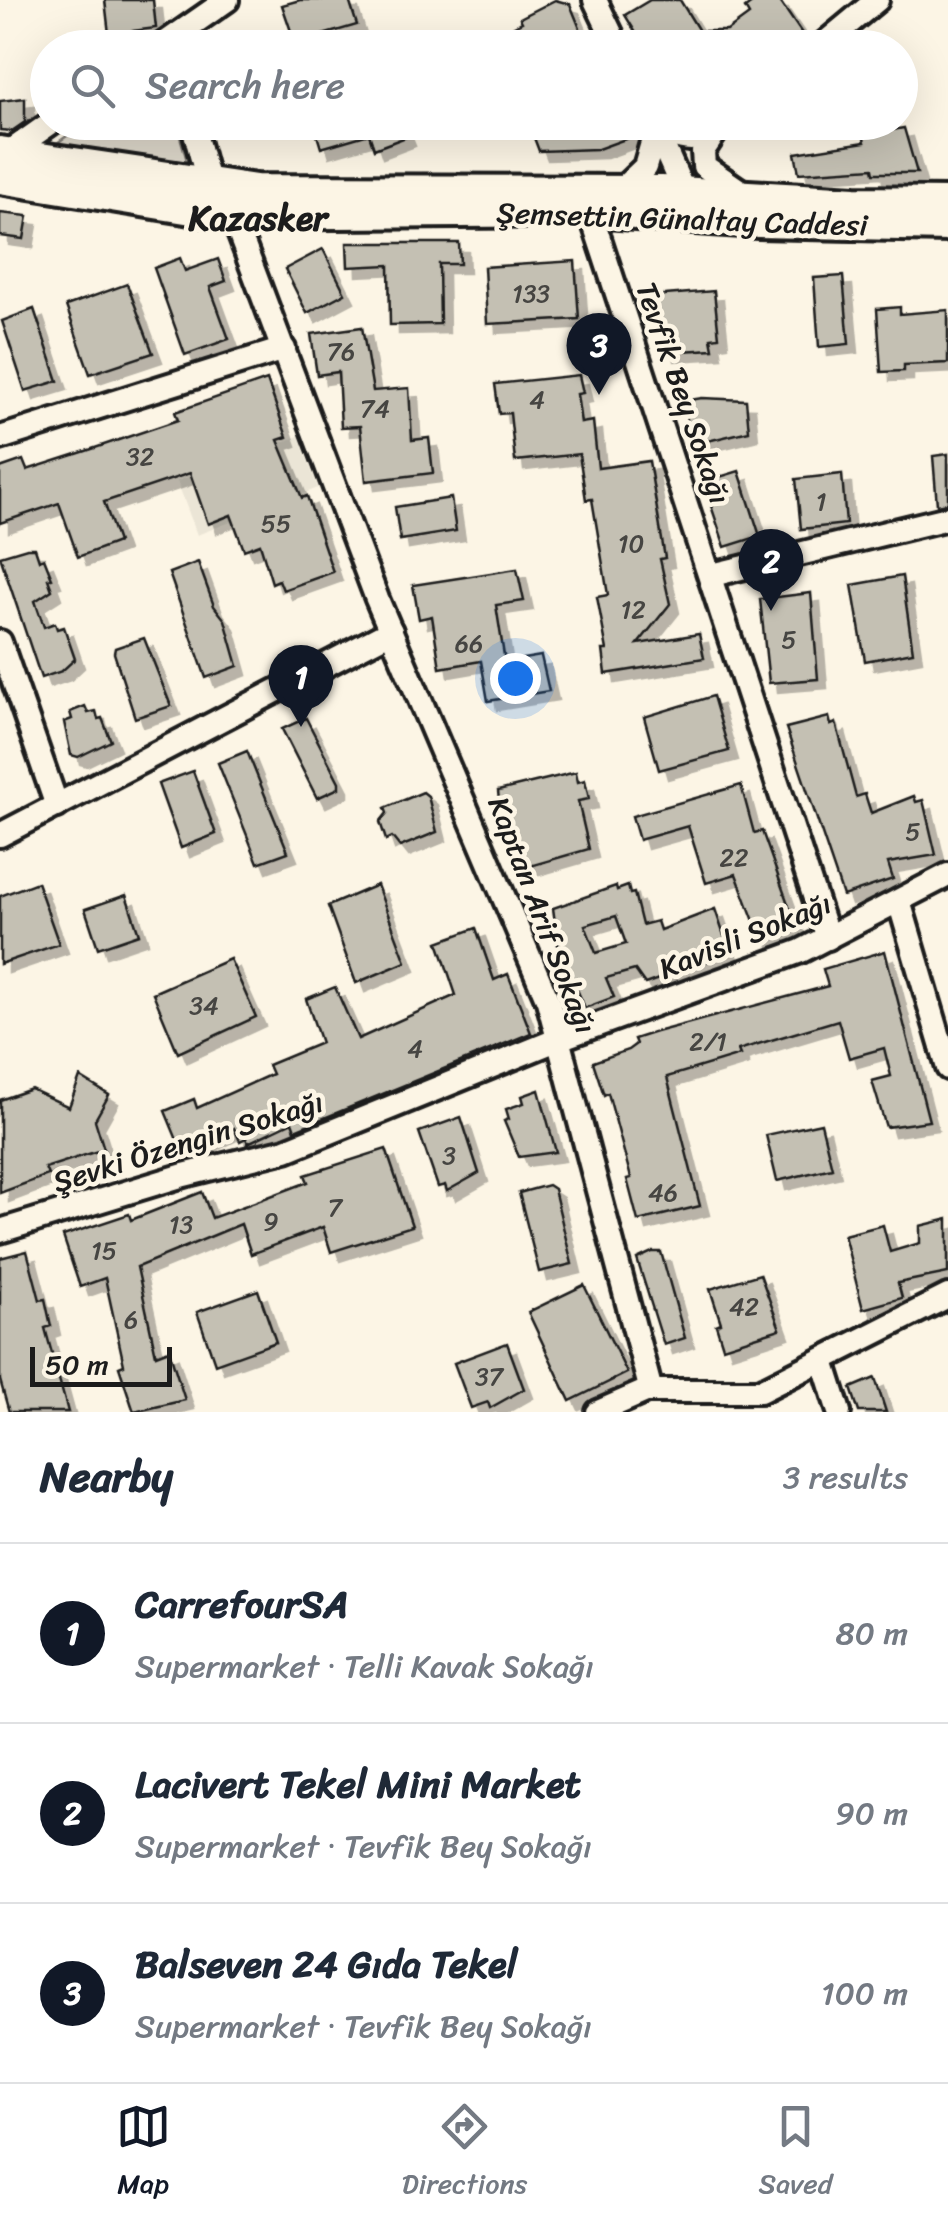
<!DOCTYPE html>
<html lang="en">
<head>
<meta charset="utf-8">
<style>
  :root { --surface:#fff; --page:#f6f6f7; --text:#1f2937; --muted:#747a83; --line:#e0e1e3; --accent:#111827 }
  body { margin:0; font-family:Sriracha,sans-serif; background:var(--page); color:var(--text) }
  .scale { position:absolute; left:30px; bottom:25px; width:142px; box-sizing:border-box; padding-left:10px; border:5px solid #1c1c1c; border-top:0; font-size:28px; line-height:35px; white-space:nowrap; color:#1c1c1c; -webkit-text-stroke:8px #fcf5e5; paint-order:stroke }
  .you { position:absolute; left:515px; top:678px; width:35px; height:35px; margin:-25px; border:8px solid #fff; border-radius:50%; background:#1a73e8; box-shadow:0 0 0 15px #1a73e833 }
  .badge { display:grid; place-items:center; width:65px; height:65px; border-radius:50%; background:var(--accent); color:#fff; font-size:32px; font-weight:700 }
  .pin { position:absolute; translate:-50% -82px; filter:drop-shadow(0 2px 5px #0008) }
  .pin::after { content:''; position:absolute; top:52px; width:35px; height:30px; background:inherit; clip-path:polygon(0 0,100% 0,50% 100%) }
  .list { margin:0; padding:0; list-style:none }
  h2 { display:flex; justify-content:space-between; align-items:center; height:130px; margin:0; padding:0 40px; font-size:42px }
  h2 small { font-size:32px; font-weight:400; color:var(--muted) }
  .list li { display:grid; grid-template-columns:65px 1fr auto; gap:30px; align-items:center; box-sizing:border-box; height:180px; padding:0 40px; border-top:2px solid var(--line) }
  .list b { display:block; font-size:38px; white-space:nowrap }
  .list p { margin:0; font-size:32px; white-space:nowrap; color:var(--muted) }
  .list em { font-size:32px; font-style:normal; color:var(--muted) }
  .icon { flex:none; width:55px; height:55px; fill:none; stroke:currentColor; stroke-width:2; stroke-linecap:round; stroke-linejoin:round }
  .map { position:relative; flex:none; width:948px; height:1412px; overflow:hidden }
  .search { position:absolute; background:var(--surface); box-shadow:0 10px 40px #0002; left:30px; right:30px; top:30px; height:110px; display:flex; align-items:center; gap:25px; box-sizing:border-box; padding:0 35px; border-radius:55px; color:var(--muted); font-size:38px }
  .sheet { height:670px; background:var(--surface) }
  nav { display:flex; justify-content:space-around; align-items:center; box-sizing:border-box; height:140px; border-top:2px solid var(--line); background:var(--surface); font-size:28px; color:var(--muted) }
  nav a { display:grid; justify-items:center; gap:5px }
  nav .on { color:var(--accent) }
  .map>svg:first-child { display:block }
  .built { fill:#ebe5d6 }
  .green { fill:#dbd5c8; stroke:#7c7872; stroke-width:2.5 }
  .building { fill:#c4c0b3; stroke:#1c1c1c; stroke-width:2.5; fill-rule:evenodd; filter:url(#shadow) }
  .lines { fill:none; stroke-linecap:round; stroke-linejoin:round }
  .minor-casing { stroke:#1c1c1c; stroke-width:30 }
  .major-casing { stroke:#1c1c1c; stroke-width:38 }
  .minor { stroke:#fcf5e5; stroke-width:22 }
  .major { stroke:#fcf5e5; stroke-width:30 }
  .labels { text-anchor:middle; stroke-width:9; stroke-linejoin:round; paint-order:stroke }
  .number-label { font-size:25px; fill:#464542 }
  .street-label { font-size:30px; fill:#1c1c1c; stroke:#fcf5e5 }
  .quarter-label { font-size:35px; font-weight:bold; fill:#1c1c1c; stroke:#fcf5e5 }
</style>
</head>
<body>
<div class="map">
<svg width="948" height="1412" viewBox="0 0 948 1412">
  <defs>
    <filter id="shadow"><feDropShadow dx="9" dy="9" stdDeviation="0" flood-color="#0004"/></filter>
  </defs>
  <rect width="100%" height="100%" fill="#fcf5e5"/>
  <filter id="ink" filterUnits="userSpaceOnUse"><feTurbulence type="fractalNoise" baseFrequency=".01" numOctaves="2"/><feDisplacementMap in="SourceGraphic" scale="20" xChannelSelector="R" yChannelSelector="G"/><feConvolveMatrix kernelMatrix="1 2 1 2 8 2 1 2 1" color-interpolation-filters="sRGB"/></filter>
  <g filter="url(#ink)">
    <!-- built -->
    <polygon class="built" points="299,436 318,488 197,535 177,481"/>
    <!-- green -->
    <polygon class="green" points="87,122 176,123 188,164 57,143"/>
    <!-- building -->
    <g class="building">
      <polygon points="105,0 153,0 156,28 109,34"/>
      <polygon points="300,0 349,0 357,25 295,43 282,5"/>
      <polygon points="555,0 570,4 588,48 524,48 514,26 522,22 520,18"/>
      <polygon points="650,0 680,0 699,31 727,31 749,15 745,8 756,0 779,0 803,35 787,48 645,48 625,15"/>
      <polygon points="25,98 25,122 12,131 0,130 0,101"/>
      <polygon points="313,122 400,122 406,137 374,149 369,134 321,148"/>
      <polygon points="528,122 626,122 631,137 598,149 539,151"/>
      <polygon points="904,128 917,173 874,173 873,168 799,173 795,153 865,142 863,135"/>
      <polygon points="0,213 28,216 24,239 0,236"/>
      <polygon points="347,243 459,243 460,264 439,264 440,324 390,325 389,265 348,267"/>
      <polygon points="323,249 345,293 307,313 285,269"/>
      <polygon points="180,258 185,271 218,259 226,281 210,287 229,339 185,355 154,268"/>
      <polygon points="575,261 579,319 487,324 484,267"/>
      <polygon points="843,276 849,344 819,347 814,278"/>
      <polygon points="127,284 153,353 90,374 66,306"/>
      <polygon points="714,291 719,337 711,338 713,349 666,352 665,343 661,344 653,296"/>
      <polygon points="900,307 900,314 948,310 948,363 904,365 904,371 881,372 877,309"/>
      <polygon points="34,309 58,381 25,391 2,321"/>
      <polygon points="362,327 373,391 409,388 412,440 429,438 433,473 366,481 360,426 341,427 338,372 317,375 311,334"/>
      <polygon points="579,375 583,393 577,394 581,423 593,421 598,468 649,461 665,558 660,559 670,604 638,644 699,634 704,658 606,674 603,650 607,650 597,597 608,595 592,499 586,500 579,454 515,461 510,413 499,414 495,384"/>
      <polygon points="267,380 287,437 278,440 302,498 307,496 333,572 283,590 279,580 272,583 260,544 244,550 231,515 208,524 190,473 104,502 118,542 78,557 59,503 0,523 0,468 23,460 27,470 86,451 178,420 175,412"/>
      <polygon points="702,398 746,400 749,431 691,445 684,401"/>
      <polygon points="948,454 948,503 937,505 933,456"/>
      <polygon points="739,471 760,536 725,547 703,482"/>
      <polygon points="842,474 846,524 801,529 796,479"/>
      <polygon points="451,498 456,531 400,540 395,507"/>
      <polygon points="27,548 35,548 39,560 44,558 52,578 48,579 52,590 35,601 44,627 55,623 57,629 64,627 75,659 62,671 41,678 0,556"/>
      <polygon points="198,562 214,606 225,620 238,666 206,678 169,573"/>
      <polygon points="517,569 524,601 496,605 505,662 541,656 549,691 488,701 481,661 440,668 432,616 419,619 413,585"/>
      <polygon points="902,576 913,652 865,661 852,585"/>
      <polygon points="811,593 818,679 769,683 760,599"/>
      <polygon points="144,638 171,706 135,718 114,653 115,648"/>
      <polygon points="713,696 729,751 659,770 644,717"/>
      <polygon points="85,706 88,713 96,711 98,719 102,718 111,741 78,757 71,755 64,722 72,719 70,712"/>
      <polygon points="829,717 831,725 836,723 856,797 865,794 871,813 914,796 916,802 923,800 936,855 888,863 893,879 843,896 786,728"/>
      <polygon points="306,718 339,782 339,788 317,798 282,729"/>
      <polygon points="247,751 288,852 258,863 218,763"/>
      <polygon points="193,771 216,834 181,848 158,784"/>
      <polygon points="576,772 578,782 585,780 589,799 578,801 589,849 530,866 518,853 510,819 501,821 498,791"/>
      <polygon points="741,785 754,833 762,831 797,929 762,942 736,874 706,883 688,826 639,840 632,816"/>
      <polygon points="423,792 428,796 437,832 400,847 392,837 386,840 380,822 387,813 385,808"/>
      <polygon points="37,882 59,944 0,964 0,896"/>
      <polygon points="377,885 406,962 356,983 328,906"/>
      <path d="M616 886 617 890 628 886 630 894 634 893 642 925 657 921 660 930 715 909 730 953 645 984 635 970 606 978 614 997 585 1008 558 945 553 908ZM616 916 626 944 596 953 585 925Z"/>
      <polygon points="126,895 139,934 98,948 85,909"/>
      <polygon points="476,928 494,980 508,974 531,1033 295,1130 292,1122 248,1143 246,1138 240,1141 234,1128 208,1141 210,1146 187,1155 182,1152 165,1111 194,1099 197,1108 272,1074 268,1065 321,1043 306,999 335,987 358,1039 456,995 438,942"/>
      <polygon points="885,951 929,1121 886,1127 872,1081 891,1076 884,1048 849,1058 838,1020 738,1050 740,1055 667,1077 700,1206 638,1221 627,1179 631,1178 608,1093 604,1095 593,1062 628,1050 636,1044 634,1039 656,1032 828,986 823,969"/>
      <polygon points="230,959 256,1017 178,1053 153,993"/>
      <polygon points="80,1077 109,1095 95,1120 104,1149 45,1168 48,1175 0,1193 0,1100 31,1089 69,1107"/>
      <polygon points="539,1090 556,1152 519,1157 504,1121 509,1119 506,1109 524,1103 522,1096"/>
      <polygon points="461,1117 479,1173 447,1191 445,1185 438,1187 419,1132"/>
      <polygon points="821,1123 832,1168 777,1181 766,1135"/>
      <polygon points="386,1149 412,1226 331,1252 323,1227 251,1254 241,1224 137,1267 156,1355 169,1350 185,1400 134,1412 119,1367 124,1365 105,1278 80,1287 63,1236 129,1214 131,1220 202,1192 212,1218 308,1182 305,1175"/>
      <polygon points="548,1185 554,1189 572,1264 539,1272 519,1193"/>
      <polygon points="948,1219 948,1273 898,1283 902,1298 863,1309 844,1235 883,1225 890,1252 920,1243 920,1226"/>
      <polygon points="27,1251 40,1300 45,1299 51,1326 45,1328 68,1412 9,1412 0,1380 0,1258"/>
      <polygon points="652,1252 661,1252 685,1338 664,1345 637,1259"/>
      <polygon points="760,1274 780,1329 723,1347 716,1325 721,1323 710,1289"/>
      <polygon points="584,1285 627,1373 570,1401 528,1312"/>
      <polygon points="258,1290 276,1342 215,1364 197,1312"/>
      <polygon points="507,1343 524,1389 490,1408 488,1402 471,1408 454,1363"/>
      <polygon points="875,1378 886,1412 859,1412 851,1388"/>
    </g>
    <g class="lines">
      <!-- minor casing -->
      <g class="minor-casing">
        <g id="minor">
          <polyline points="595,0 618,48"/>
          <polyline points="158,48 227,0"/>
          <polyline points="819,48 877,0"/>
          <polyline points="192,122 209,185 222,194 232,214 377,599 548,1001 651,1391"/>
          <polyline points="653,122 689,204"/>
          <path d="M655 122C679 146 705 143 729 122"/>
          <polyline points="713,136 703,151 704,166 742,192"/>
          <polyline points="8,153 52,122"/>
          <polyline points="621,190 645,167 656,129"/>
          <polyline points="590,211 828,938"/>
          <polyline points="0,438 284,349"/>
          <polyline points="712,575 948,518"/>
          <polyline points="0,642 57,806"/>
          <polyline points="0,835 391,631"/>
          <polyline points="899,901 948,1068"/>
          <polyline points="0,1231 184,1175 286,1150 559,1039 801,951 948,875"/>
          <polyline points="823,1361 839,1412"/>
          <polyline points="598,1412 646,1391 760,1391 948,1296"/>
        </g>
      </g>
      <!-- major casing -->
      <g class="major-casing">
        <g id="major">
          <polyline points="0,152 256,190 661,191 855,202 948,203"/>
          <polyline points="0,178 223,214 590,211 758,222 948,226"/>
        </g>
      </g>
      <!-- minor -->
      <use href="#minor" class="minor"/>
      <!-- major -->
      <use href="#major" class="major"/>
    </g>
  </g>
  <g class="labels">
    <!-- number labels -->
    <g class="number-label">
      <text x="531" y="302">133</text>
      <text x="341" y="360">76</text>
      <text x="537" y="408">4</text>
      <text x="375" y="417">74</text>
      <text x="140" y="465">32</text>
      <text x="821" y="510">1</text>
      <text x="276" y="532">55</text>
      <text x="631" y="552">10</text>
      <text x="633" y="618">12</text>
      <text x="789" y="648">5</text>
      <text x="469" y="652">66</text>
      <text x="913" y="840">5</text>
      <text x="734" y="866">22</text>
      <text x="204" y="1014">34</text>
      <text x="708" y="1050">2/1</text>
      <text x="415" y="1057">4</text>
      <text x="449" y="1164">3</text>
      <text x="663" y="1201">46</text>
      <text x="335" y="1216">7</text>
      <text x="271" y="1230">9</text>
      <text x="181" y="1233">13</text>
      <text x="104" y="1259">15</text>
      <text x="744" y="1315">42</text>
      <text x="131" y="1328">6</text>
      <text x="489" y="1385">37</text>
    </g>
    <!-- street labels -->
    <g class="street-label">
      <text transform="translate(682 219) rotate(2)" y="10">Şemsettin Günaltay Caddesi</text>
      <text transform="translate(683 393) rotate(71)" y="10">Tevfik Bey Sokağı</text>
      <text transform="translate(542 915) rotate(69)" y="10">Kaptan Arif Sokağı</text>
      <text transform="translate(745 936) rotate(-22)" y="10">Kavisli Sokağı</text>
      <text transform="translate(188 1142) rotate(-17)" y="10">Şevki Özengin Sokağı</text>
    </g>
    <!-- quarter labels -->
    <g class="quarter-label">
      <text x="258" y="230">Kazasker</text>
    </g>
  </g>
</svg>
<div class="scale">50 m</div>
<div class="you"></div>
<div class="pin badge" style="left:301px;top:727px">1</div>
<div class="pin badge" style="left:771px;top:611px">2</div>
<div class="pin badge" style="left:599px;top:395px">3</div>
<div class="search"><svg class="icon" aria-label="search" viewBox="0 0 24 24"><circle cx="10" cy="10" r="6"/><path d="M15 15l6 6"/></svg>Search here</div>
</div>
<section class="sheet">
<h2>Nearby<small>3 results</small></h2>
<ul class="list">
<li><span class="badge">1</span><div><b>CarrefourSA</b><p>Supermarket · Telli Kavak Sokağı</p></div><em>80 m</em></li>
<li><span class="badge">2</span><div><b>Lacivert Tekel Mini Market</b><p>Supermarket · Tevfik Bey Sokağı</p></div><em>90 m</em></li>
<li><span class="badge">3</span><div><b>Balseven 24 Gıda Tekel</b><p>Supermarket · Tevfik Bey Sokağı</p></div><em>100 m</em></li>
</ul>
</section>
<nav>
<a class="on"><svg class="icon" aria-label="map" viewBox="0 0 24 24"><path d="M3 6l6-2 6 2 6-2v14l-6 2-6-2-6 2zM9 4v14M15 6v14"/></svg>Map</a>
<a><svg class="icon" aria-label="directions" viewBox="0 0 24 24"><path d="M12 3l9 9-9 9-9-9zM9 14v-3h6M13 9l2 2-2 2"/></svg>Directions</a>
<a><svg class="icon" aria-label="saved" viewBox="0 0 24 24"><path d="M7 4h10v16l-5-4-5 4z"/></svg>Saved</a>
</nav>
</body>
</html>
